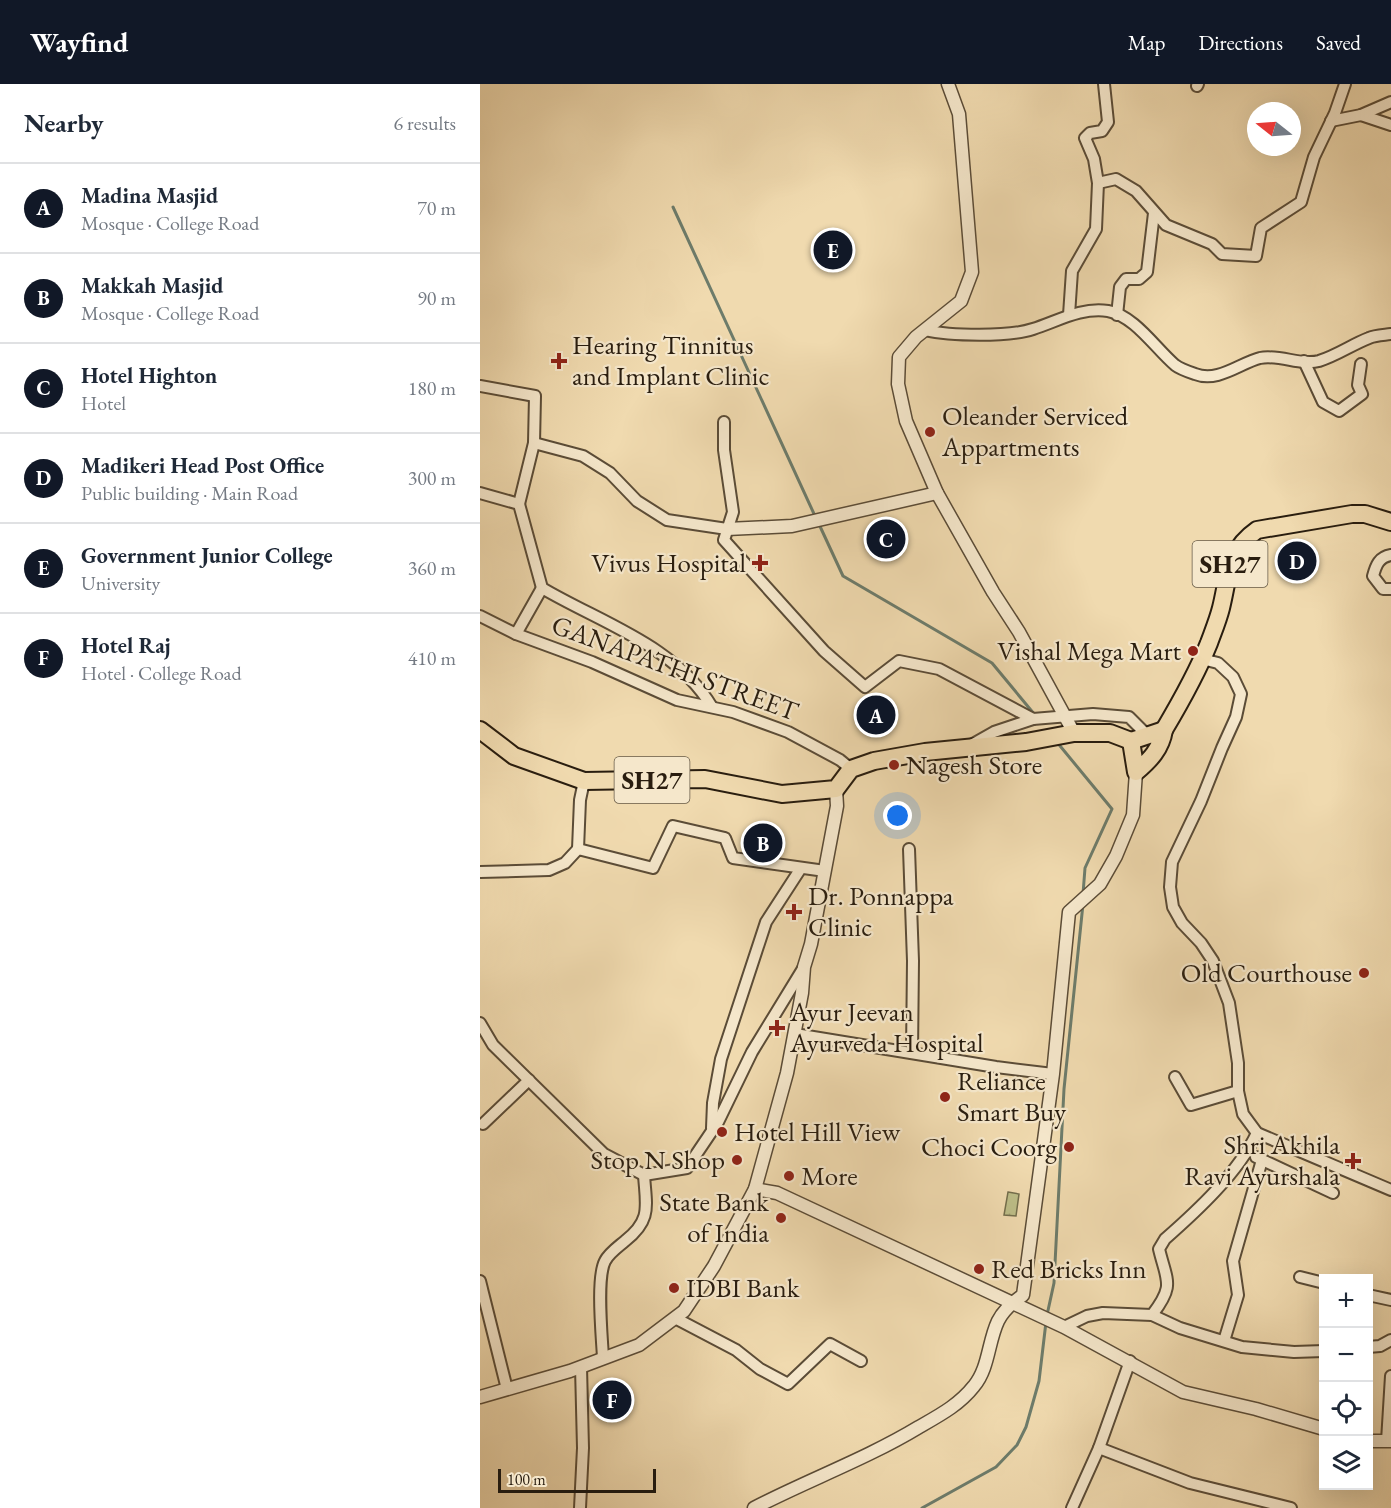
<!DOCTYPE html>
<html lang="en">
<head>
<meta charset="utf-8">
<style>
  :root { --surface:#fff; --page:#f2f2f3; --text:#1f2937; --muted:#747a83; --line:#e0e1e3; --accent:#111827 }
  body { margin:0; font-family:"EB Garamond",serif; background:var(--page); color:var(--text) }
  .controls { position:absolute; right:18px; bottom:18px; display:grid; overflow:hidden; border-radius:0px; box-shadow:0 6px 24px #0002 }
  .controls button { width:54px; height:54px; display:grid; place-items:center; padding:0; border:0; border-bottom:2px solid var(--line); background:var(--surface); color:var(--text); font:30px sans-serif }
  .compass { position:absolute; left:767px; top:18px; width:54px; height:54px; border-radius:50%; background:var(--surface); box-shadow:0 6px 24px #0002; rotate:287deg }
  .scale { position:absolute; left:18px; bottom:15px; width:158px; box-sizing:border-box; padding-left:6px; border:3px solid #291d0f; border-top:0; font-size:16px; line-height:21px; white-space:nowrap; color:#291d0f; -webkit-text-stroke:4px #f5e7cb; paint-order:stroke }
  .you { position:absolute; left:418px; top:732px; width:21px; height:21px; margin:-15px; border:4px solid #fff; border-radius:50%; background:#1a73e8; box-shadow:0 0 0 9px #1a73e833 }
  .badge { display:grid; place-items:center; width:39px; height:39px; border-radius:50%; background:var(--accent); color:#fff; font-size:20px; font-weight:700 }
  .pin { position:absolute; translate:-50% -50%; border:3px solid #fff; box-shadow:0 2px 6px #0006 }
  .list { margin:0; padding:0; list-style:none }
  h2 { display:flex; justify-content:space-between; align-items:center; height:78px; margin:0; padding:0 24px; font-size:26px }
  h2 small { font-size:20px; font-weight:400; color:var(--muted) }
  .list li { display:grid; grid-template-columns:39px 1fr auto; gap:18px; align-items:center; box-sizing:border-box; height:90px; padding:0 24px; border-top:2px solid var(--line) }
  .list b { display:block; font-size:22px; white-space:nowrap }
  .list p { margin:0; font-size:20px; white-space:nowrap; color:var(--muted) }
  .list em { font-size:20px; font-style:normal; color:var(--muted) }
  .icon { flex:none; width:33px; height:33px; fill:none; stroke:currentColor; stroke-width:2; stroke-linecap:round; stroke-linejoin:round }
  .map { position:relative; flex:none; width:911px; height:1424px; overflow:hidden }
  header { display:flex; align-items:center; gap:36px; box-sizing:border-box; height:84px; padding:0 30px; background:var(--accent); color:#fff }
  header strong { font-size:28px }
  nav { display:flex; gap:33px; margin-inline-start:auto; font-size:21px }
  main { display:flex }
  aside { flex:1; background:var(--surface) }
  .map>svg:first-child { display:block }
  .grass { fill:url(#grass-tufts); stroke:#736e4c; stroke-width:1.5 }
  .lines { fill:none; stroke-linecap:round; stroke-linejoin:round }
  .stream { stroke:#6d7c6b; stroke-width:3 }
  .minor-casing { stroke:#5b4c37; stroke-width:14 }
  .tertiary-casing { stroke:#5b4c37; stroke-width:15 }
  .primary-casing { stroke:#291d0f; stroke-width:20 }
  .minor { stroke:#f5e7cb; stroke-width:10 }
  .tertiary { stroke:#f5e7cb; stroke-width:12 }
  .primary { stroke:#f0daaf; stroke-width:16 }
  .poi-dot { fill:#8f2418; stroke:#f5e7cb; stroke-width:2 }
  .labels { text-anchor:middle; stroke-width:4.5; stroke-linejoin:round; paint-order:stroke }
  .shield { fill:#f5e7cb; stroke:#665a47; stroke-width:1.5 }
  .shield-label { font-size:26px; font-weight:bold; fill:#291d0f }
  .poi-label { font-size:27px; fill:#291d0f; stroke:#f5e7cb; text-anchor:start }
  .street-label { font-size:27px; fill:#291d0f; stroke:#f5e7cb }
</style>
</head>
<body>
<header>
<strong>Wayfind</strong>
<nav><a>Map</a><a>Directions</a><a>Saved</a></nav>
</header>
<main>
<aside>
<h2>Nearby<small>6 results</small></h2>
<ul class="list">
<li><span class="badge">A</span><div><b>Madina Masjid</b><p>Mosque · College Road</p></div><em>70 m</em></li>
<li><span class="badge">B</span><div><b>Makkah Masjid</b><p>Mosque · College Road</p></div><em>90 m</em></li>
<li><span class="badge">C</span><div><b>Hotel Highton</b><p>Hotel</p></div><em>180 m</em></li>
<li><span class="badge">D</span><div><b>Madikeri Head Post Office</b><p>Public building · Main Road</p></div><em>300 m</em></li>
<li><span class="badge">E</span><div><b>Government Junior College</b><p>University</p></div><em>360 m</em></li>
<li><span class="badge">F</span><div><b>Hotel Raj</b><p>Hotel · College Road</p></div><em>410 m</em></li>
</ul>
</aside>
<div class="map">
<svg width="911" height="1424" viewBox="0 0 911 1424">
  <defs>
    <pattern id="grass-tufts" width="24" height="20" patternUnits="userSpaceOnUse" patternTransform="scale(1.5)"><rect width="24" height="20" fill="#bdbe88"/><path d="M3 7l-1-3M5 7V3M7 7l1-3M15 17l-1-3M17 17v-4M19 17l1-3" fill="none" stroke="#a2a374"/></pattern>
  </defs>
  <rect width="100%" height="100%" fill="#f0daaf"/>
  <filter id="stains"><feTurbulence type="fractalNoise" baseFrequency=".00333" numOctaves="4"/><feColorMatrix values="0 0 0 0 .2 0 0 0 0 .09 0 0 0 0 .02 0 0 0 .5 -.17"/></filter>
  <radialGradient id="worn" r=".72"><stop offset=".6" stop-color="#630" stop-opacity="0"/><stop offset="1" stop-color="#630" stop-opacity=".3"/></radialGradient>
  <!-- grass -->
  <polygon class="grass" points="528,1108 539,1110 536,1132 524,1131"/>
  <g class="lines">
    <!-- stream -->
    <g class="stream">
      <polyline points="193,123 335,432"/>
      <polyline points="338,438 363,492 512,579 555,631"/>
      <polyline points="576,657 632,725 605,784 603,810"/>
      <polyline points="567,1231 574,1199 584,1005 603,820"/>
      <polyline points="442,1424 516,1383 537,1361 546,1343 559,1297 566,1238"/>
    </g>
    <!-- minor casing -->
    <g class="minor-casing">
      <g id="minor">
        <polyline points="717,2 718,0"/>
        <polyline points="881,31 911,41"/>
        <polyline points="851,37 881,31 911,18"/>
        <polyline points="618,99 636,95 656,107 686,141 732,160 742,170 776,172 781,144 821,118 834,73 855,29 865,0"/>
        <polyline points="589,231 592,187 616,145 618,99 614,75 605,54 610,49 622,47 628,38 624,0"/>
        <polyline points="637,231 640,203 646,195 659,195 667,188 674,129"/>
        <path d="M445 246C470 252 529 253 553 245 578 237 601 223 628 227 655 232 675 264 695 281 700 285 709 288 715 290 738 299 760 279 780 274 800 270 821 282 839 277 858 271 871 261 889 254 895 251 904 251 911 250"/>
        <polyline points="824,277 843,318 859,327 882,310 878,301 881,280"/>
        <polyline points="0,302 55,312 54,359 39,420"/>
        <polyline points="244,338 244,366 253,428 244,456 344,567 385,603 419,577 459,585 553,635 514,648 491,661"/>
        <polyline points="54,359 103,372 130,389 157,417 187,436 247,445"/>
        <path d="M0 409 39 420 62 504C121 539 195 561 232 623"/>
        <path d="M911 471C899 473 896 481 893 492L903 505H911"/>
        <polyline points="0,532 36,550 112,578 197,616 253,628 308,648 360,676 371,685"/>
        <polyline points="36,550 62,504"/>
        <polyline points="722,575 738,579 753,593 761,610 756,633 742,664 721,717 692,778 690,803 693,823 702,839 721,859 733,877 749,919 758,979 758,1007 763,1030 777,1049 911,1106"/>
        <polyline points="553,635 613,630 649,633 668,652"/>
        <polyline points="98,765 100,716 104,697"/>
        <polyline points="429,765 433,877 432,969"/>
        <polyline points="0,788 69,786 85,779 98,765 173,784 193,742 245,754 253,774 345,787"/>
        <polyline points="0,939 13,961 124,1070 164,1091 207,1084 238,1038 272,968 324,883"/>
        <polyline points="315,950 516,983 573,990"/>
        <polyline points="695,993 711,1021 758,1007"/>
        <polyline points="3,1040 49,996"/>
        <polyline points="232,1044 233,1019 241,975 286,838 321,784"/>
        <polyline points="776,1073 853,1109"/>
        <polyline points="820,1193 844,1199"/>
        <polyline points="0,1197 27,1305"/>
        <polyline points="888,1211 911,1216"/>
        <path d="M672 1231C695 1201 687 1198 679 1165L685 1155C718 1126 758 1089 777 1049"/>
        <polyline points="195,1234 256,1266 280,1285 308,1300 350,1260 381,1277"/>
        <polyline points="584,1243 607,1232 623,1229 672,1231 700,1244 762,1263 814,1268 844,1267"/>
        <polyline points="744,1257 758,1211 753,1177 782,1076"/>
        <polyline points="888,1263 900,1262 911,1256"/>
        <path d="M123 1274C122 1253 116 1194 125 1177 129 1169 138 1163 145 1157 172 1136 166 1122 164 1091"/>
        <polyline points="907,1357 911,1292"/>
        <polyline points="619,1364 710,1399 811,1424"/>
        <polyline points="100,1424 103,1364 101,1283"/>
        <polyline points="592,1424 619,1364 650,1277"/>
      </g>
    </g>
    <!-- tertiary casing -->
    <g class="tertiary-casing">
      <g id="tertiary">
        <polyline points="468,0 479,30 492,188 481,217 436,253 419,273 418,300 426,337 457,409 513,508 539,548 594,649"/>
        <polyline points="247,445 312,442 457,409"/>
        <polyline points="275,1105 297,1109 584,1243 703,1308 776,1325 844,1345"/>
        <polyline points="0,1313 90,1287 159,1261 204,1227 234,1182 275,1105 307,989 322,909 324,883 331,860 357,722 356,705"/>
        <polyline points="888,1357 911,1357"/>
        <path d="M274 1424C328 1396 386 1375 439 1343 460 1331 479 1321 494 1302 509 1284 508 1258 518 1237 523 1227 533 1218 543 1211L573 990 589 828 620 800 636 772 653 731 656 688"/>
      </g>
    </g>
    <!-- primary casing -->
    <g class="primary-casing">
      <g id="primary">
        <polyline points="0,646 34,672 104,697 225,695 302,710 356,705 371,685 394,677 445,668 546,658 594,649 630,649 651,657"/>
        <path d="M684 646C700 619 717 589 729 559 733 548 738 536 741 524 749 492 747 467 777 446L872 430H885L911 438"/>
        <path d="M684 646C681 665 670 676 656 688L651 657Z"/>
      </g>
    </g>
    <!-- minor -->
    <use href="#minor" class="minor"/>
    <!-- tertiary -->
    <use href="#tertiary" class="tertiary"/>
    <!-- primary -->
    <use href="#primary" class="primary"/>
  </g>
  <!-- markers -->
  <g class="poi-dot">
    <path d="M76 268h6v6h6v6h-6v6h-6v-6h-6v-6h6z"/>
    <circle cx="450" cy="348" r="6"/>
    <path d="M277 470h6v6h6v6h-6v6h-6v-6h-6v-6h6z"/>
    <circle cx="713" cy="567" r="6"/>
    <circle cx="414" cy="681" r="6"/>
    <path d="M311 819h6v6h6v6h-6v6h-6v-6h-6v-6h6z"/>
    <circle cx="884" cy="889" r="6"/>
    <path d="M294 935h6v6h6v6h-6v6h-6v-6h-6v-6h6z"/>
    <circle cx="465" cy="1013" r="6"/>
    <circle cx="242" cy="1048" r="6"/>
    <circle cx="589" cy="1063" r="6"/>
    <circle cx="257" cy="1076" r="6"/>
    <path d="M870 1068h6v6h6v6h-6v6h-6v-6h-6v-6h6z"/>
    <circle cx="309" cy="1092" r="6"/>
    <circle cx="301" cy="1134" r="6"/>
    <circle cx="499" cy="1185" r="6"/>
    <circle cx="194" cy="1204" r="6"/>
  </g>
  <g class="labels">
    <!-- shield labels -->
    <g class="shield">
      <rect x="712.5" y="457" width="75" height="46" rx="4.5"/>
      <rect x="134.5" y="673" width="75" height="46" rx="4.5"/>
    </g>
    <g class="shield-label">
      <text x="750" y="489">SH27</text>
      <text x="172" y="705">SH27</text>
    </g>
    <!-- poi labels -->
    <g class="poi-label">
      <text x="92" y="270">Hearing Tinnitus<tspan x="92" dy="31">and Implant Clinic</tspan></text>
      <text x="462" y="341">Oleander Serviced<tspan x="462" dy="31">Appartments</tspan></text>
      <text x="266" y="488" text-anchor="end">Vivus Hospital</text>
      <text x="701" y="576" text-anchor="end">Vishal Mega Mart</text>
      <text x="426" y="690">Nagesh Store</text>
      <text x="328" y="821">Dr. Ponnappa<tspan x="328" dy="31">Clinic</tspan></text>
      <text x="872" y="898" text-anchor="end">Old Courthouse</text>
      <text x="310" y="937">Ayur Jeevan<tspan x="310" dy="31">Ayurveda Hospital</tspan></text>
      <text x="477" y="1006">Reliance<tspan x="477" dy="31">Smart Buy</tspan></text>
      <text x="254" y="1057">Hotel Hill View</text>
      <text x="860" y="1070" text-anchor="end">Shri Akhila<tspan x="860" dy="31">Ravi Ayurshala</tspan></text>
      <text x="577" y="1072" text-anchor="end">Choci Coorg</text>
      <text x="245" y="1085" text-anchor="end">Stop N Shop</text>
      <text x="321" y="1101">More</text>
      <text x="289" y="1127" text-anchor="end">State Bank<tspan x="289" dy="31">of India</tspan></text>
      <text x="511" y="1194">Red Bricks Inn</text>
      <text x="206" y="1213">IDBI Bank</text>
    </g>
    <!-- street labels -->
    <g class="street-label">
      <text transform="translate(195 584) rotate(20)" y="9">GANAPATHI STREET</text>
    </g>
  </g>
  <rect width="100%" height="100%" filter="url(#stains)"/>
  <rect width="100%" height="100%" fill="url(#worn)"/>
</svg>
<div class="controls">
<button>+</button>
<button>−</button>
<button><svg class="icon" aria-label="locate" viewBox="0 0 24 24"><circle cx="12" cy="12" r="6"/><path d="M12 2v4M12 18v4M2 12h4M18 12h4"/></svg></button>
<button><svg class="icon" aria-label="layers" viewBox="0 0 24 24"><path d="M12 4l9 5-9 5-9-5zM3 14l9 5 9-5"/></svg></button>
</div>
<svg class="compass" viewBox="-18 -18 36 36"><path d="M0-13l5 13h-10z" fill="#e53935"/><path d="M0 13l5-13h-10z" fill="#747a83"/></svg>
<div class="scale">100 m</div>
<div class="you"></div>
<div class="pin badge" style="left:396px;top:631px">A</div>
<div class="pin badge" style="left:283px;top:759px">B</div>
<div class="pin badge" style="left:406px;top:455px">C</div>
<div class="pin badge" style="left:817px;top:477px">D</div>
<div class="pin badge" style="left:353px;top:166px">E</div>
<div class="pin badge" style="left:132px;top:1316px">F</div>
</div>
</main>
</body>
</html>
